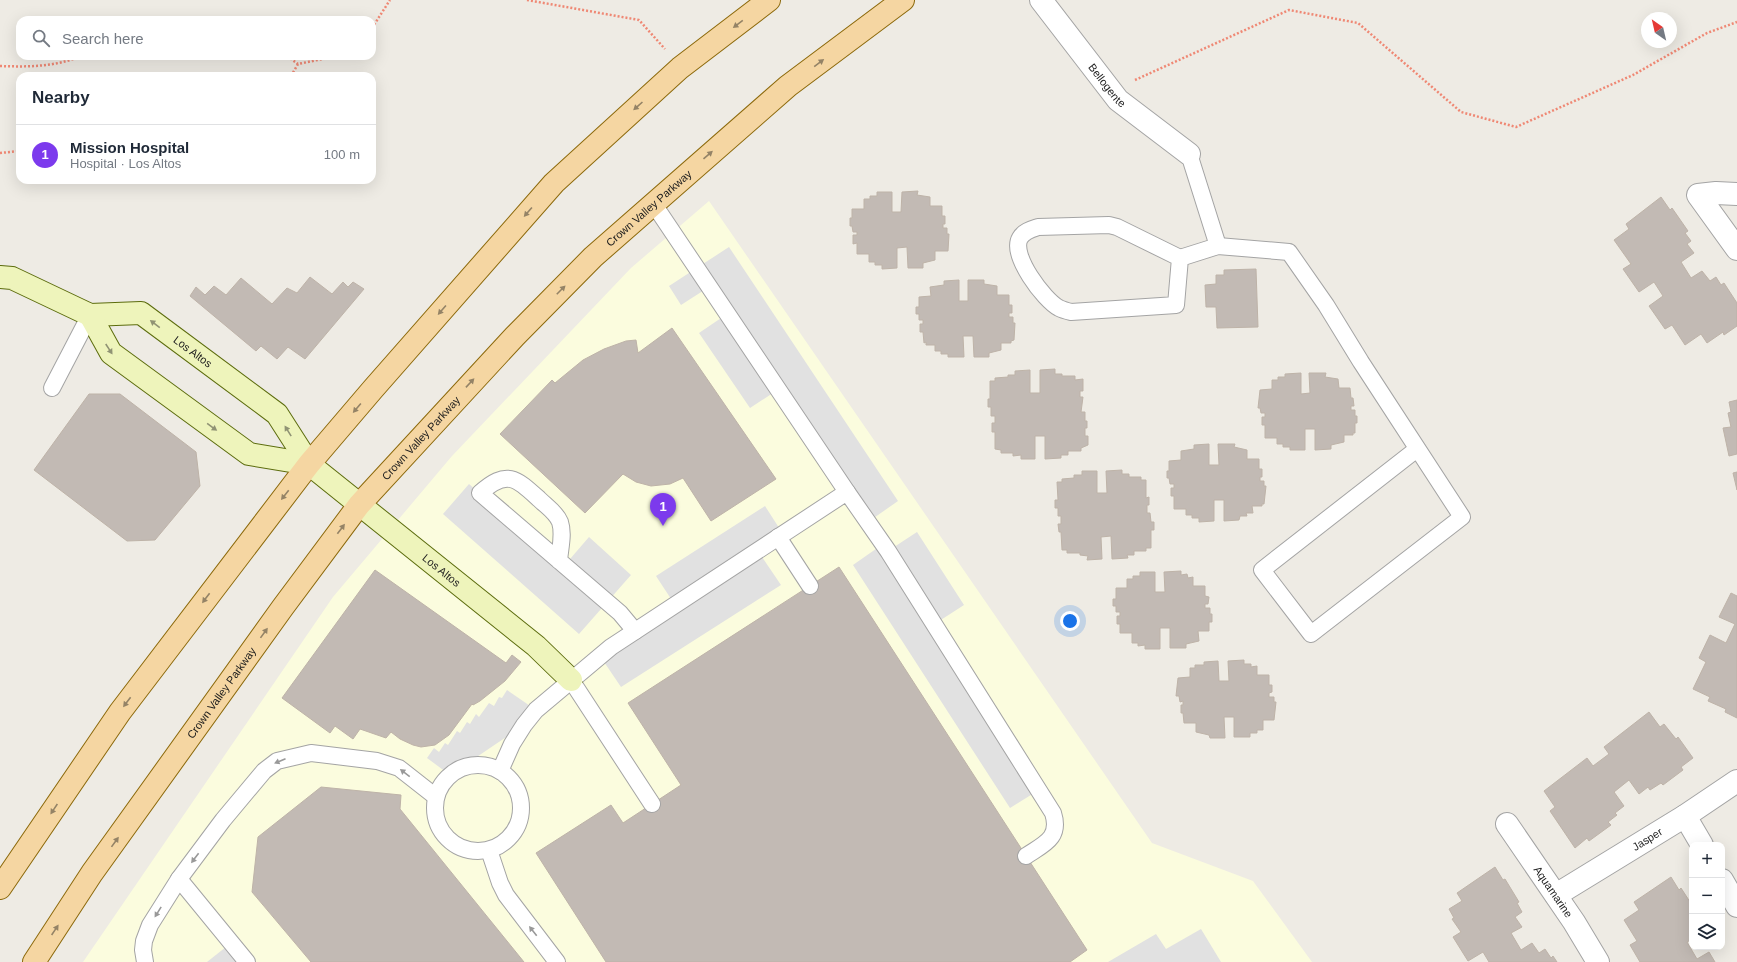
<!DOCTYPE html>
<html lang="en">
<head>
<meta charset="utf-8">
<style>
  :root { --surface:#fff; --page:#f6f6f7; --text:#1f2937; --muted:#747a83; --line:#e0e1e3; --accent:#7c3aed }
  body { margin:0; font-family:Arial,sans-serif; background:var(--page); color:var(--text) }
  .controls { position:absolute; right:12px; bottom:12px; display:grid; overflow:hidden; border-radius:8px; box-shadow:0 4px 16px #0002 }
  .controls button { width:36px; height:36px; display:grid; place-items:center; padding:0; border:0; border-bottom:1px solid var(--line); background:var(--surface); color:var(--text); font:20px sans-serif }
  .compass { position:absolute; left:1641px; top:12px; width:36px; height:36px; border-radius:50%; background:var(--surface); box-shadow:0 4px 16px #0002; rotate:326deg }
  .you { position:absolute; left:1070px; top:621px; width:14px; height:14px; margin:-10px; border:3px solid #fff; border-radius:50%; background:#1a73e8; box-shadow:0 0 0 6px #1a73e833 }
  .badge { display:grid; place-items:center; width:26px; height:26px; border-radius:50%; background:var(--accent); color:#fff; font-size:13px; font-weight:700 }
  .pin { position:absolute; translate:-50% -33px; filter:drop-shadow(0 1px 2px #0008) }
  .pin::after { content:''; position:absolute; top:21px; width:14px; height:12px; background:inherit; clip-path:polygon(0 0,100% 0,50% 100%) }
  .list { margin:0; padding:0; list-style:none }
  h2 { display:flex; justify-content:space-between; align-items:center; height:52px; margin:0; padding:0 16px; font-size:17px }
  h2 small { font-size:13px; font-weight:400; color:var(--muted) }
  .list li { display:grid; grid-template-columns:26px 1fr auto; gap:12px; align-items:center; box-sizing:border-box; height:60px; padding:0 16px; border-top:1px solid var(--line) }
  .list b { display:block; font-size:15px; white-space:nowrap }
  .list p { margin:0; font-size:13px; white-space:nowrap; color:var(--muted) }
  .list em { font-size:13px; font-style:normal; color:var(--muted) }
  .icon { flex:none; width:22px; height:22px; fill:none; stroke:currentColor; stroke-width:2; stroke-linecap:round; stroke-linejoin:round }
  .map { position:relative; flex:none; width:1737px; height:962px; overflow:hidden }
  .search { position:absolute; background:var(--surface); box-shadow:0 4px 16px #0002; left:16px; top:16px; width:360px; height:44px; display:flex; align-items:center; gap:10px; box-sizing:border-box; padding:0 14px; border-radius:12px; color:var(--muted); font-size:15px }
  .panel { position:absolute; background:var(--surface); box-shadow:0 4px 16px #0002; left:16px; top:72px; width:360px; height:112px; border-radius:12px }
  .map>svg:first-child { display:block }
  .education { fill:#fbfcde }
  .parking { fill:#e1e1e1 }
  .building { fill:#c2bab4; stroke:#beb3a8 }
  .lines { fill:none; stroke-linecap:round; stroke-linejoin:round }
  .lane-casing { stroke:#a4a4a4; stroke-width:18 }
  .street-casing { stroke:#a4a4a4; stroke-width:24 }
  .secondary-casing { stroke:#5c6c0d; stroke-width:24 }
  .primary-casing { stroke:#8c690b; stroke-width:24 }
  .path { stroke:#ef8874; stroke-width:2.5; stroke-dasharray:2 2; stroke-linecap:butt }
  .lane { stroke:#fff; stroke-width:16 }
  .street { stroke:#fff; stroke-width:22 }
  .secondary { stroke:#eef4bb; stroke-width:22 }
  .primary { stroke:#f5d6a2; stroke-width:22 }
  .oneway { fill:#948366 }
  .oneway2 { fill:#909374 }
  .oneway3 { fill:#999 }
  .labels { text-anchor:middle; stroke-width:3; stroke-linejoin:round; paint-order:stroke }
  .street-label { font-size:11px; fill:#1d1d1d; stroke:#fff }
</style>
</head>
<body>
<div class="map">
<svg width="1737" height="962" viewBox="0 0 1737 962">
  <rect width="100%" height="100%" fill="#eeebe4"/>
  <!-- education -->
  <polygon class="education" points="709,201 1152,843 1253,881 1312,962 83,962 333,597 452,456 631,268"/>
  <!-- parking -->
  <g class="parking">
    <polygon points="729,247 898,501 868,522 779,389 750,408 699,333 727,314 709,287 681,305 669,286"/>
    <polygon points="469,484 564,566 589,537 631,575 579,634 443,514"/>
    <polygon points="765,506 783,534 758,551 781,585 621,687 600,656 675,605 656,576"/>
    <polygon points="917,532 964,605 933,625 1039,790 1010,808 853,565 883,544 888,551"/>
    <polygon points="507,690 536,710 524,725 450,775 427,758 434,748 439,752 445,743 448,745 457,731 460,733 467,722 470,724 476,714 479,717 489,703 494,706 499,697 502,698"/>
    <polygon points="1201,929 1221,962 1108,962 1156,934 1166,949"/>
    <polygon points="231,943 247,962 207,962"/>
  </g>
  <!-- building -->
  <g class="building">
    <polygon points="918,191 917,195 930,197 930,206 942,206 942,216 945,216 945,224 943,224 943,228 947,228 947,234 949,234 948,251 935,251 935,260 923,263 923,268 908,268 907,247 897,248 897,268 882,269 882,265 875,265 875,262 869,262 869,254 857,254 857,243 853,244 853,235 857,235 857,232 853,232 852,226 850,226 850,218 852,218 852,209 864,209 864,199 870,199 870,196 877,196 877,192 892,192 892,212 901,212 902,192"/>
    <polygon points="1661,197 1670,210 1672,208 1688,231 1685,233 1691,241 1687,244 1694,253 1681,262 1691,278 1702,271 1710,281 1716,277 1721,285 1724,283 1737,303 1737,326 1724,335 1723,332 1707,343 1701,334 1685,345 1672,325 1665,329 1649,306 1663,296 1654,282 1639,292 1623,269 1631,264 1614,240 1629,229 1626,224"/>
    <polygon points="1256,269 1258,327 1217,328 1216,307 1206,307 1205,285 1216,284 1216,275 1224,275 1224,270"/>
    <polygon points="310,277 332,294 343,282 348,287 353,282 364,289 305,359 288,347 277,359 261,346 256,351 190,296 196,287 205,295 214,286 226,295 241,278 272,304 287,288 297,293"/>
    <polygon points="959,280 959,301 968,301 968,280 984,280 984,284 997,286 997,295 1009,295 1009,305 1012,305 1012,313 1009,313 1009,317 1013,317 1013,323 1015,323 1014,340 1011,341 1011,343 1001,343 1001,350 989,353 989,357 974,357 973,336 963,336 964,357 948,357 948,354 941,354 941,351 935,351 935,345 926,345 926,342 924,343 923,332 920,332 920,324 923,324 923,320 919,320 919,314 916,314 916,307 919,307 919,297 931,296 930,287 944,285 944,281"/>
    <polygon points="672,328 776,479 711,521 683,478 670,484 651,486 636,482 623,474 585,513 500,434 552,380 555,383 583,360 604,349 626,341 636,340 638,353"/>
    <polygon points="1055,369 1055,374 1062,374 1062,376 1075,376 1075,380 1083,379 1083,391 1080,391 1080,397 1083,397 1081,412 1085,412 1085,421 1087,421 1087,428 1085,428 1085,436 1088,436 1088,445 1081,448 1081,451 1068,451 1068,455 1061,455 1061,458 1045,459 1045,436 1035,436 1035,459 1021,459 1021,455 1013,456 1013,453 1001,453 1001,450 995,449 995,432 992,432 992,423 995,423 995,416 991,416 991,407 988,407 988,399 990,399 990,381 995,381 995,378 1008,377 1008,375 1015,375 1015,371 1030,370 1030,393 1040,393 1040,370"/>
    <polygon points="1301,373 1301,394 1310,393 1309,373 1326,373 1325,377 1338,379 1339,388 1350,388 1351,398 1353,398 1354,406 1351,406 1351,410 1355,410 1355,416 1357,416 1357,423 1355,423 1355,433 1353,433 1353,435 1344,435 1344,442 1331,445 1331,449 1315,450 1315,429 1305,429 1305,450 1290,450 1290,447 1283,447 1283,444 1277,444 1277,438 1265,438 1265,425 1262,425 1262,417 1265,417 1265,413 1261,413 1260,408 1258,408 1260,390 1272,389 1272,380 1278,380 1278,377 1285,377 1285,374"/>
    <polygon points="89,394 120,394 196,452 200,486 155,540 127,541 34,470"/>
    <polygon points="1737,400 1737,454 1729,456 1723,428 1731,427 1728,413 1731,412 1729,402"/>
    <polygon points="1209,444 1209,465 1219,465 1218,444 1235,444 1234,447 1247,450 1247,459 1259,459 1259,469 1262,469 1262,477 1260,477 1260,481 1264,481 1264,486 1266,486 1264,504 1262,504 1262,506 1252,506 1253,513 1246,513 1247,516 1240,516 1239,520 1224,521 1224,500 1214,500 1214,521 1199,522 1199,518 1192,518 1192,515 1186,515 1186,509 1174,509 1174,496 1171,496 1171,488 1174,488 1174,484 1170,484 1169,478 1167,478 1167,471 1169,471 1169,461 1181,460 1181,451 1194,449 1194,445"/>
    <polygon points="1122,470 1122,474 1129,474 1129,477 1141,477 1141,480 1146,480 1146,498 1149,497 1149,505 1147,505 1147,513 1150,513 1151,522 1154,522 1154,530 1151,530 1151,548 1146,548 1146,551 1134,551 1134,555 1127,555 1128,558 1112,559 1111,536 1101,537 1102,559 1087,560 1088,556 1080,555 1080,553 1067,553 1067,550 1062,550 1061,532 1059,532 1058,524 1061,524 1061,516 1058,516 1058,508 1055,508 1055,500 1058,500 1057,482 1062,482 1062,479 1074,478 1074,475 1082,475 1082,471 1097,471 1097,493 1107,493 1106,471"/>
    <polygon points="1737,472 1737,490 1733,473"/>
    <polygon points="839,567 1087,950 1070,962 606,962 536,853 611,805 623,823 681,785 628,703"/>
    <polygon points="375,570 506,663 512,655 521,662 505,681 480,701 473,705 472,704 449,735 435,745 421,747 413,745 400,739 391,732 386,738 360,729 353,739 335,726 330,733 282,698"/>
    <polygon points="1181,571 1181,575 1187,574 1188,578 1193,577 1193,586 1205,586 1205,596 1209,597 1208,604 1205,604 1205,608 1210,608 1210,614 1212,614 1212,622 1209,622 1209,631 1198,631 1199,641 1186,644 1186,648 1170,648 1170,628 1160,628 1160,649 1145,649 1145,645 1138,646 1138,643 1132,643 1132,633 1120,633 1120,624 1117,624 1117,616 1120,616 1120,612 1116,612 1116,606 1113,606 1113,599 1116,599 1116,588 1127,588 1127,579 1133,579 1133,576 1140,576 1140,572 1155,572 1155,592 1165,592 1164,572"/>
    <polygon points="1731,593 1737,596 1737,718 1725,712 1726,709 1708,701 1710,697 1693,689 1706,662 1699,658 1710,635 1726,643 1735,624 1719,617"/>
    <polygon points="1244,660 1244,664 1251,664 1251,667 1257,666 1257,675 1269,675 1269,685 1272,685 1272,692 1269,693 1269,697 1274,697 1274,702 1276,702 1274,720 1263,720 1263,730 1257,730 1257,733 1250,733 1250,737 1234,737 1234,717 1224,717 1225,738 1210,738 1209,735 1196,732 1196,723 1184,723 1183,713 1181,713 1181,705 1183,705 1183,701 1180,702 1179,696 1176,696 1178,678 1190,677 1190,668 1195,668 1195,665 1204,665 1204,662 1218,661 1219,681 1229,681 1228,661"/>
    <polygon points="1649,712 1660,727 1664,724 1676,739 1678,737 1693,758 1681,767 1683,770 1663,785 1661,783 1650,790 1648,787 1639,794 1629,780 1614,792 1624,806 1615,813 1617,815 1608,822 1611,825 1589,841 1587,838 1575,848 1550,811 1555,807 1544,791 1587,758 1593,766 1609,754 1604,747"/>
    <polygon points="321,787 401,795 400,809 524,962 311,962 252,892 258,837"/>
    <polygon points="1495,867 1503,880 1505,879 1519,902 1517,903 1522,912 1515,917 1522,927 1511,933 1521,950 1532,943 1539,953 1545,949 1551,958 1553,956 1557,962 1489,962 1483,952 1468,961 1453,937 1461,932 1452,919 1454,918 1449,909 1462,901 1457,893"/>
    <polygon points="1671,877 1679,890 1681,888 1692,905 1692,939 1687,942 1697,959 1709,952 1715,962 1640,962 1630,945 1637,941 1624,920 1639,910 1634,902"/>
  </g>
  <g class="lines">
    <!-- lane casing -->
    <g class="lane-casing">
      <g id="lane">
        <polyline points="1189,154 1218,246"/>
        <polyline points="653,203 847,492"/>
        <path d="M1180 258 1117 227 1109 225 1038 227C1032 229 1024 231 1020 238 1010 255 1044 300 1059 308 1063 310 1067 311 1071 312L1176 305 1180 258 1218 246 1289 252 1326 305 1361 362 1462 517 1311 634 1262 570 1417 449"/>
        <polyline points="52,388 90,315"/>
        <polyline points="778,537 810,586"/>
        <path d="M559 561C560 548 564 534 560 522 556 512 546 506 539 499 516 478 507 469 480 493L620 613 635 631"/>
        <polyline points="571,680 652,804"/>
        <circle cx="478" cy="808" r="43"/>
        <path d="M500 771 512 744 524 725 536 710 611 647 847 492 888 551 1053 813C1061 838 1044 844 1026 856"/>
        <polyline points="489,850 500,883 506,895 557,962"/>
        <polyline points="179,879 247,962"/>
        <polyline points="145,962 143,950 144,941 150,925 179,879 223,820 264,771 277,761 311,753 377,761 399,768 436,797"/>
      </g>
    </g>
    <!-- street casing -->
    <g class="street-casing">
      <g id="street">
        <path id="s1" d="M1041 0 1118 100 1189 154"/>
        <polyline points="1737,194 1716,193 1698,195 1737,249"/>
        <polyline points="1685,816 1702,845"/>
        <path id="s2" d="M1507 824 1574 922 1598 962"/>
        <polyline points="1722,880 1737,906"/>
        <path id="s3" d="M1556 895 1685 816 1737 781"/>
      </g>
    </g>
    <!-- secondary casing -->
    <g class="secondary-casing">
      <g id="secondary">
        <path id="s4" d="M0 277 12 278 90 315 141 313 277 414 309 464 536 646 571 680"/>
        <polyline points="90,315 111,353 249,454 309,464"/>
      </g>
    </g>
    <!-- primary casing -->
    <g class="primary-casing">
      <g id="primary">
        <polyline points="0,888 120,712 309,464 373,389 554,183 680,68 769,0"/>
        <path id="s5" d="M34 962 92 873 283 607 359 505 515 336 593 257 788 86 903 0"/>
      </g>
    </g>
    <!-- path -->
    <g class="path">
      <polyline points="527,0 639,20 665,49"/>
      <polyline points="372,28 390,0"/>
      <polyline points="287,56 298,64"/>
      <path d="M0 66C28 67 55 67 81 56"/>
      <polyline points="291,76 298,64 337,56"/>
      <polyline points="1135,80 1289,10 1358,23 1461,112 1516,127 1633,75 1707,33 1737,22"/>
      <polyline points="0,153 20,151"/>
    </g>
    <!-- lane -->
    <use href="#lane" class="lane"/>
    <!-- street -->
    <use href="#street" class="street"/>
    <!-- secondary -->
    <use href="#secondary" class="secondary"/>
    <!-- primary -->
    <use href="#primary" class="primary"/>
  </g>
  <!-- one-way arrows -->
  <defs><path id="oneway-solid" d="M-6-.8H1V-3.2L6.5 0L1 3.2V.8H-6Z"/></defs>
  <g class="oneway">
    <use href="#oneway-solid" transform="translate(738 24) rotate(143)"/>
    <use href="#oneway-solid" transform="translate(819 63) rotate(-37)"/>
    <use href="#oneway-solid" transform="translate(638 106) rotate(138)"/>
    <use href="#oneway-solid" transform="translate(708 155) rotate(-41)"/>
    <use href="#oneway-solid" transform="translate(528 212) rotate(131)"/>
    <use href="#oneway-solid" transform="translate(561 290) rotate(-45)"/>
    <use href="#oneway-solid" transform="translate(442 310) rotate(131)"/>
    <use href="#oneway-solid" transform="translate(470 383) rotate(-47)"/>
    <use href="#oneway-solid" transform="translate(357 408) rotate(130)"/>
    <use href="#oneway-solid" transform="translate(285 495) rotate(128)"/>
    <use href="#oneway-solid" transform="translate(341 529) rotate(-53)"/>
    <use href="#oneway-solid" transform="translate(206 598) rotate(127)"/>
    <use href="#oneway-solid" transform="translate(264 633) rotate(-54)"/>
    <use href="#oneway-solid" transform="translate(127 702) rotate(127)"/>
    <use href="#oneway-solid" transform="translate(54 809) rotate(124)"/>
    <use href="#oneway-solid" transform="translate(115 842) rotate(-54)"/>
    <use href="#oneway-solid" transform="translate(55 930) rotate(-56)"/>
  </g>
  <g class="oneway2">
    <use href="#oneway-solid" transform="translate(155 324) rotate(-143)"/>
    <use href="#oneway-solid" transform="translate(109 349) rotate(57)"/>
    <use href="#oneway-solid" transform="translate(212 427) rotate(36)"/>
    <use href="#oneway-solid" transform="translate(288 431) rotate(-122)"/>
  </g>
  <g class="oneway3">
    <use href="#oneway-solid" transform="translate(280 761) rotate(157)"/>
    <use href="#oneway-solid" transform="translate(405 773) rotate(-142)"/>
    <use href="#oneway-solid" transform="translate(195 858) rotate(127)"/>
    <use href="#oneway-solid" transform="translate(158 912) rotate(122)"/>
    <use href="#oneway-solid" transform="translate(533 931) rotate(-128)"/>
  </g>
  <g class="labels">
    <!-- street labels -->
    <g class="street-label">
      <text dy="4" stroke="none"><textPath href="#s1" startOffset="108">Bellogente</textPath></text>
      <text dy="4" stroke="none"><textPath href="#s5" startOffset="976">Crown Valley Parkway</textPath></text>
      <text dy="4" stroke="none"><textPath href="#s4" startOffset="214">Los Altos</textPath></text>
      <text dy="4" stroke="none"><textPath href="#s5" startOffset="652">Crown Valley Parkway</textPath></text>
      <text dy="4" stroke="none"><textPath href="#s4" startOffset="548">Los Altos</textPath></text>
      <text dy="4" stroke="none"><textPath href="#s5" startOffset="328">Crown Valley Parkway</textPath></text>
      <text dy="4" stroke="none"><textPath href="#s3" startOffset="107">Jasper</textPath></text>
      <text dy="4" stroke="none"><textPath href="#s2" startOffset="82">Aquamarine</textPath></text>
    </g>
  </g>
</svg>
<div class="controls">
<button>+</button>
<button>−</button>
<button><svg class="icon" aria-label="layers" viewBox="0 0 24 24"><path d="M12 4l9 5-9 5-9-5zM3 14l9 5 9-5"/></svg></button>
</div>
<svg class="compass" viewBox="-18 -18 36 36"><path d="M0-13l5 13h-10z" fill="#e53935"/><path d="M0 13l5-13h-10z" fill="#747a83"/></svg>
<div class="you"></div>
<div class="pin badge" style="left:663px;top:526px">1</div>
<div class="search"><svg class="icon" aria-label="search" viewBox="0 0 24 24"><circle cx="10" cy="10" r="6"/><path d="M15 15l6 6"/></svg>Search here</div>
<section class="panel">
<h2>Nearby<small></small></h2>
<ul class="list">
<li><span class="badge">1</span><div><b>Mission Hospital</b><p>Hospital · Los Altos</p></div><em>100 m</em></li>
</ul>
</section>
</div>
</body>
</html>
